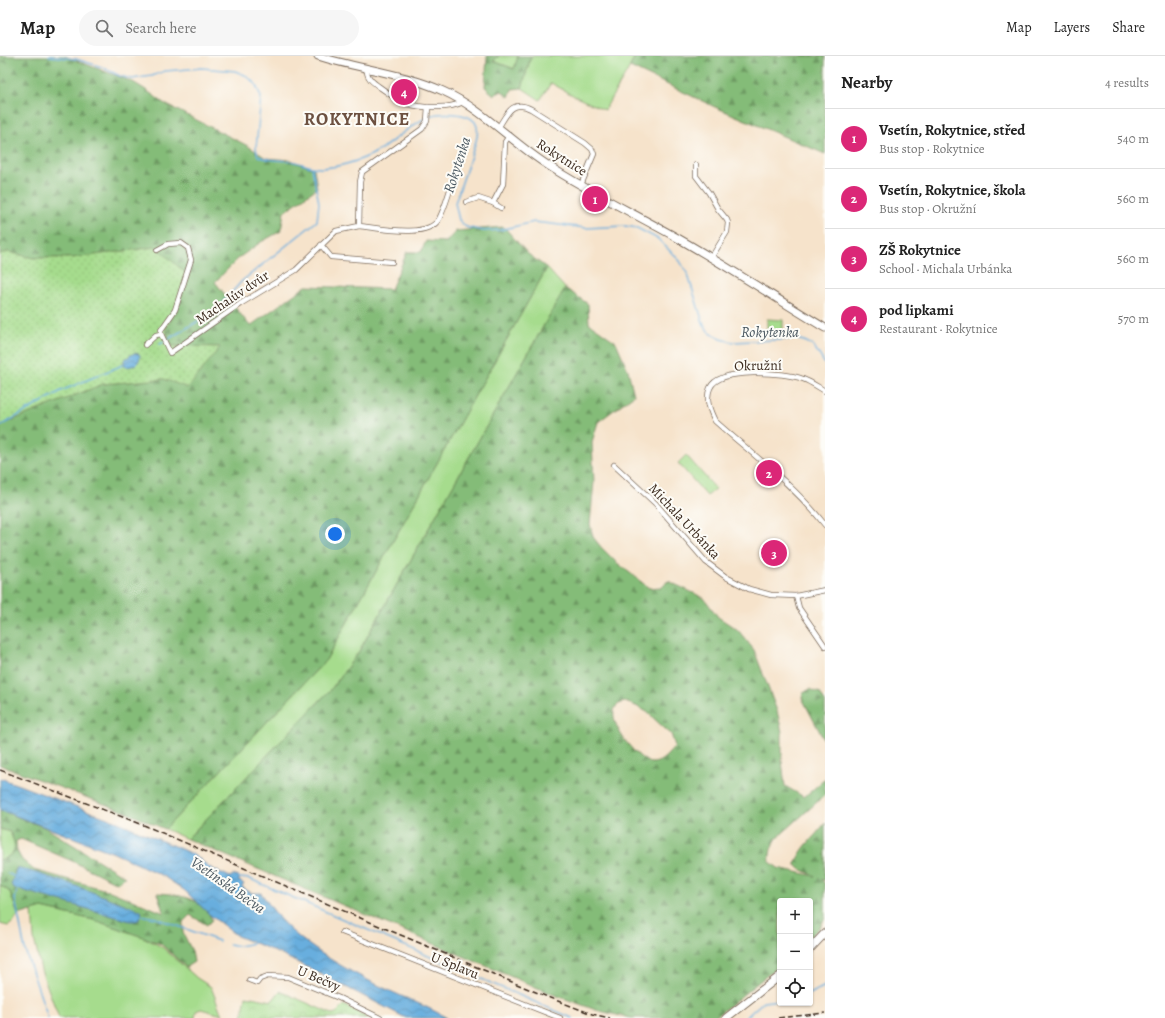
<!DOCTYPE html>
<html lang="en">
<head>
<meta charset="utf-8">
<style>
  :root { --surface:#fff; --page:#f6f6f6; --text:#222; --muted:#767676; --line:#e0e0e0; --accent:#db2777 }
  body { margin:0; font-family:Alegreya,serif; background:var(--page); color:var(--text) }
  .controls { position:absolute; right:12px; bottom:12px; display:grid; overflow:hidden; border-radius:4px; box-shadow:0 1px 3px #0004 }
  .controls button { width:36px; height:36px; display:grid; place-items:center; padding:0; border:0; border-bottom:1px solid var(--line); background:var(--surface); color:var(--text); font:20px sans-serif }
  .you { position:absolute; left:335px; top:478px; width:14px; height:14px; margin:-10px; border:3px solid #fff; border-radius:50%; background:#1a73e8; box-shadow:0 0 0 6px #1a73e833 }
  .badge { display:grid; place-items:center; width:26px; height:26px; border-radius:50%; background:var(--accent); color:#fff; font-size:13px; font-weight:700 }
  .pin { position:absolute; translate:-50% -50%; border:2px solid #fff; box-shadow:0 1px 4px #0006 }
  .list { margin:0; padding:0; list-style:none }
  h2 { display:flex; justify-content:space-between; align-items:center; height:52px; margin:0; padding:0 16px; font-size:17px }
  h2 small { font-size:13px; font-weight:400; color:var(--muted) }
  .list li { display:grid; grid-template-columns:26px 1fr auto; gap:12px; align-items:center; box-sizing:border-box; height:60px; padding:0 16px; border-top:1px solid var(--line) }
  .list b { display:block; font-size:15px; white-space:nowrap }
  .list p { margin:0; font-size:13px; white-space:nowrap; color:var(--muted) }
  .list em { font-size:13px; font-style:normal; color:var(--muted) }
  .icon { flex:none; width:22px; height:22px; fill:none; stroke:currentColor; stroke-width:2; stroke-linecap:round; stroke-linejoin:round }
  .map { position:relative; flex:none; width:825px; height:962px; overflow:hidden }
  header { display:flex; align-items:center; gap:24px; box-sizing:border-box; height:56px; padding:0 20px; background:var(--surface); border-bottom:1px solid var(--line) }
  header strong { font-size:19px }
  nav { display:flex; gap:22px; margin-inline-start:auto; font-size:14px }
  .search { width:280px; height:36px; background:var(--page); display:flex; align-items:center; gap:10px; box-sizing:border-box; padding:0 14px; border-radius:22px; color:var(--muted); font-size:15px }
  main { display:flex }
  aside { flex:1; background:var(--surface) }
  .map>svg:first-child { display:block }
  .grass { fill:#a6dc8d; stroke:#708356 }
  .forest { fill:url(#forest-firs); stroke:#60734b; fill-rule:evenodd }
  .park { fill:url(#park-crowns); stroke:#708356 }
  .garden { fill:url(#garden-dots); stroke:#708356 }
  .water { fill:url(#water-waves); stroke:#526c7e }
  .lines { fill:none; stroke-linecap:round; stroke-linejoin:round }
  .stream { stroke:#68aede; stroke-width:1.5 }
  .minor-casing { stroke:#7c6b5b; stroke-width:6 }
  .primary-casing { stroke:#7c6b5b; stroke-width:9 }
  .minor { stroke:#fff; stroke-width:4.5 }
  .primary { stroke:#fff; stroke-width:7 }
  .rail { stroke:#3b2a1e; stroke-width:1.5; stroke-dasharray:6 3; stroke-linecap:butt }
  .labels { text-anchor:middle; stroke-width:4; stroke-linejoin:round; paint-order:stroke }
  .street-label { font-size:14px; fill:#3b2a1e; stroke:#fdfcf7 }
  .water-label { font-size:15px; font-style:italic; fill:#4b5861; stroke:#fdfcf7 }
  .district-label { font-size:18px; font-weight:bold; letter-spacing:1px; fill:#6d5141; stroke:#fdfcf7 }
</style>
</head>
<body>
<header>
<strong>Map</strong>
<div class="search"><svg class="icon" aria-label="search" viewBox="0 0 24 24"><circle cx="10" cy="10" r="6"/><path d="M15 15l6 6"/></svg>Search here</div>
<nav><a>Map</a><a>Layers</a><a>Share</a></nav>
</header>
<main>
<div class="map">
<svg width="825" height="962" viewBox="0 0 825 962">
  <defs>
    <pattern id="forest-firs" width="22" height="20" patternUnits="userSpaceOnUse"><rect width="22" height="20" fill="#84bc78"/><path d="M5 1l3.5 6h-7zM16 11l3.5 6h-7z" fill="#6d9962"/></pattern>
    <pattern id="park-crowns" width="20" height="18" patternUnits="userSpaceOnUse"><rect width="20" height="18" fill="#a6dc8d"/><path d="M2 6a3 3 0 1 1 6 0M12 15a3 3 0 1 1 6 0" fill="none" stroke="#90bd79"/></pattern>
    <pattern id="garden-dots" width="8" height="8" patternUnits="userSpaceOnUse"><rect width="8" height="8" fill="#a6dc8d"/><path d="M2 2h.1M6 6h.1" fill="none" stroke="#90bd79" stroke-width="1.8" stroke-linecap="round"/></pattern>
    <pattern id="water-waves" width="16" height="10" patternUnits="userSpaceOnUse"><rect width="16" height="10" fill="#68aede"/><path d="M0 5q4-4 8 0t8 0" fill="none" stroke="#578eb3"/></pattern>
  </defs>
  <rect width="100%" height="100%" fill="#fdfcf7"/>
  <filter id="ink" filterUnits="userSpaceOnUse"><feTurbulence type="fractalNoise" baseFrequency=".025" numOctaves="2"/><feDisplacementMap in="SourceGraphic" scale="8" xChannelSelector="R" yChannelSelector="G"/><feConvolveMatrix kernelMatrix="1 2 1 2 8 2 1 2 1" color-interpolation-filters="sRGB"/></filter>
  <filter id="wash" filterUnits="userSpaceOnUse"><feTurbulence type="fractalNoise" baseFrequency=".012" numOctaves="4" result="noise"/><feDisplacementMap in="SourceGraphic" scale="16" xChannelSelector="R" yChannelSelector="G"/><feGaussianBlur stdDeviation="0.9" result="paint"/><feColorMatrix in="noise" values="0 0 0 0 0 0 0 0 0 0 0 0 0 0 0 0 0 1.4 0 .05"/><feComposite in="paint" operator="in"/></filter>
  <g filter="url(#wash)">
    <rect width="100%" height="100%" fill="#f6e3cb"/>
    <!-- grass -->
    <g class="grass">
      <polygon points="499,0 518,0 515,13 493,5"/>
      <path d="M531 0H635C627 19 614 35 605 54L578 42 551 27 540 44 522 32Z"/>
      <polygon points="547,212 565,232 358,597 332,632 187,783 165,773 326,604"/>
      <polygon points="767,263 783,264 783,276 767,275"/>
      <polygon points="686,399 716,433 707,440 678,407"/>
      <path d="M0 773 10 776C14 785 18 793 9 800 6 802 4 803 0 804Z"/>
      <polygon points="0,829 10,836 18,859 14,866 8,870 0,868"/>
      <polygon points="42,852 94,864 143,881 162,891 197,922 211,931 222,959 201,953 196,955 195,962 59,962 41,914 34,883 32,855"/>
    </g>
    <!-- forest -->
    <g class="forest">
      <polygon points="0,0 64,0 133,26 146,34 165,48 248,90 266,102 290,104 314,113 317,132 284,156 281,175 261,186 240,201 215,226 250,270 306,230 391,233 407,196 421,196 426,185 446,186 456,175 504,171 528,198 547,212 326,604 165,773 123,755 0,709 0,369 103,328 164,323 188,331 219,291 172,290 168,282 166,272 177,253 156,191 72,202 33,202 8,196 0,198"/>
      <polygon points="487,0 499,0 493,5 514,13 518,0 531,0 522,32 512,33 509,41 502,35 494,39 485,31"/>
      <polygon points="635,0 825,0 825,98 715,51 630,11"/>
      <path d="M565 232 588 248 589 267 616 286 628 314 634 339 598 366 592 386 594 426 590 468 593 481 601 491 616 506 649 532 661 531 668 525 704 542 718 561 738 574 754 594 777 655 782 676V705L785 730 804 741 825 723V739L777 782 771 793 769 805 778 812 815 820 800 813 795 808C802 790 814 782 825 767V824L822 823 825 829V862L820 871 810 881V845H780V909L714 962H631L612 958 596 954 552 938 187 783 332 632 358 597ZM625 646 636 650 647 656 663 671 671 678 675 690C669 697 663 706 653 707 638 708 593 651 625 646Z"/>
      <polygon points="810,633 820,637 825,646 825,686 802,642 803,637"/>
      <path d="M0 754 46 772 125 821 117 827 72 805 21 783 16 785 17 795 22 804 34 814 110 835 164 857 157 837C178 838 203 842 212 864L207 869 190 859 183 866V877L192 895 194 906 186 911 161 888 143 881 94 864 42 852 18 859 10 836 0 829V804C4 803 6 802 9 800 18 793 14 785 10 776L0 773Z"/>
    </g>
    <!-- park -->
    <polygon class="park" points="280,935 332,958 336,957 344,949 367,961 367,962 242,962 246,940 272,945"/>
    <!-- garden -->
    <polygon class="garden" points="156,191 188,219 177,253 166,272 168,282 172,290 220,291 188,332 164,323 103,328 0,369 0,198 8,196 33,202 72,202"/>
    <!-- water -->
    <g class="water">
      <path d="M134 297 139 298 140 299C140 308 133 311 125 311L124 309V304Z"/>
      <path d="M0 722 118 766 195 799 209 811 230 821 233 819 239 821V825L244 828 242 831 251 837H261C267 845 273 854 279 862 304 891 352 917 386 933 407 943 427 950 447 962H406L311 913 267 892 237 880 210 859 184 834 163 820 114 797 0 754Z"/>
      <polygon points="17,811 68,827 140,854 142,856 140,863 136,865 130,865 14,832 11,829"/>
    </g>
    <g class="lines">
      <!-- stream -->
      <g class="stream">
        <path d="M49 0 76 3 102 11 120 20 132 23 152 20 165 15 202 12 235 15 245 19 255 27 261 41 256 92 258 100C272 106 281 103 295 106 301 107 306 110 312 111 331 115 364 104 380 94 395 84 409 70 426 62"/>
        <path d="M429 60C439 56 468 56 475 66 479 72 478 78 476 85L455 147 459 164 466 171 484 175 500 174 534 166 586 172 625 170 637 172 658 183 680 205 688 219 704 270 710 277 721 283 733 286 795 283C815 286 815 293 825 308"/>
        <polyline points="160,288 215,255 242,225 317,165 319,147 312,112"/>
        <polyline points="0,370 61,335 125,308"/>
        <polyline points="7,817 15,821"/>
        <polyline points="239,822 250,823 572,962"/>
        <polyline points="18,831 15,843 25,894 48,962"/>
        <polyline points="140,859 156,862 219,885"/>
        <polyline points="229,888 239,890 254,887"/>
        <polyline points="810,938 825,930"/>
        <polyline points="745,962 763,946 780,944"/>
      </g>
    </g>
  </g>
  <g filter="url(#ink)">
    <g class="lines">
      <!-- minor casing -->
      <g class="minor-casing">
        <g id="minor">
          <path d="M367 13C366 22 374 27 381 32 403 48 411 52 439 51 448 51 455 50 463 46"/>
          <path d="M498 72C507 58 512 43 531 53L585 87 592 93 594 98 581 129"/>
          <polyline points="696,109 696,120 709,137 718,153 727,164 728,167 727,176 711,202"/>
          <polyline points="466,146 478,142 493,147 503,128 505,86 509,80"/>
          <polyline points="493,147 501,152"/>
          <path d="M359 170C379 172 428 183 439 163 445 152 448 139 452 128"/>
          <polyline points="321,189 331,201 392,206"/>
          <polyline points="157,194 168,188 181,187 188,192 191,204 175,254 161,274 161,278 170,297 240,248 296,214 336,175 359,170 360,126 362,116 422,73 427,65 428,51"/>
          <polyline points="145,289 156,279 161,278"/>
          <path d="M825 335C818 331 811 326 803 323 785 316 719 311 710 332 705 343 710 355 715 365 753 399 793 428 825 469"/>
          <polyline points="614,409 656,448 706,506 726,521 749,533 771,539 796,540 825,534"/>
          <polyline points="796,540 799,552 825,590"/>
          <polyline points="342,876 560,962"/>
          <polyline points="249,924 257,927 260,923 268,920 288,921 339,942 380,962"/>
        </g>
      </g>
      <!-- primary casing -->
      <g class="primary-casing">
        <g id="primary">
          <path d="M318 0C359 13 403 17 443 35 483 53 512 87 549 110 591 137 637 159 681 184 730 212 777 243 825 272"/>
          <polyline points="810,893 825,877"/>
          <polyline points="726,962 780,920"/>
        </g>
      </g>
      <!-- minor -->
      <use href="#minor" class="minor"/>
      <!-- primary -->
      <use href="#primary" class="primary"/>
      <!-- rail -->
      <g class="rail">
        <polyline points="0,714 146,770 358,861 550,942 592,958 610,962"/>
        <polyline points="778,962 825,957"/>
      </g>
    </g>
  </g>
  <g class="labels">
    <!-- street labels -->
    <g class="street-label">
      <text transform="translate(562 101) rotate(32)" y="5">Rokytnice</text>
      <text transform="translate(232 241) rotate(-34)" y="5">Machalův dvůr</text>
      <text transform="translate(758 309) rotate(-1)" y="5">Okružní</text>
      <text transform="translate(685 465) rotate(47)" y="5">Michala Urbánka</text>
      <text transform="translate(455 909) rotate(22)" y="5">U Splavu</text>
      <text transform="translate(319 922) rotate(23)" y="5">U Bečvy</text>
    </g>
    <!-- water labels -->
    <g class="water-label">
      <text transform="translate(457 109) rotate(-72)" y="5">Rokytenka</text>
      <text x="770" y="281">Rokytenka</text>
      <text transform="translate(228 829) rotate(35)" y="5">Vsetínská Bečva</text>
    </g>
    <!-- district labels -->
    <g class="district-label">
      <text x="357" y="69">ROKYTNICE</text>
    </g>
  </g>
</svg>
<div class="controls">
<button>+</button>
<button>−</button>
<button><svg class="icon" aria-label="locate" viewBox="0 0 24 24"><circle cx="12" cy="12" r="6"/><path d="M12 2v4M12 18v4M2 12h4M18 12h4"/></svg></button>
</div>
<div class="you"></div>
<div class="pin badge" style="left:595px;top:143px">1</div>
<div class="pin badge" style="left:769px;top:417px">2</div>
<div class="pin badge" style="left:774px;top:497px">3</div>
<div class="pin badge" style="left:404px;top:36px">4</div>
</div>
<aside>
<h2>Nearby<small>4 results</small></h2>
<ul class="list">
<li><span class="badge">1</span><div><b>Vsetín, Rokytnice, střed</b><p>Bus stop · Rokytnice</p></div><em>540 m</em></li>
<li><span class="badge">2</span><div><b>Vsetín, Rokytnice, škola</b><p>Bus stop · Okružní</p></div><em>560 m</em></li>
<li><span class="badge">3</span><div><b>ZŠ Rokytnice</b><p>School · Michala Urbánka</p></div><em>560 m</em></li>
<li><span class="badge">4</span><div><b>pod lipkami</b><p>Restaurant · Rokytnice</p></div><em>570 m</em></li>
</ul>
</aside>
</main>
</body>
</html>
